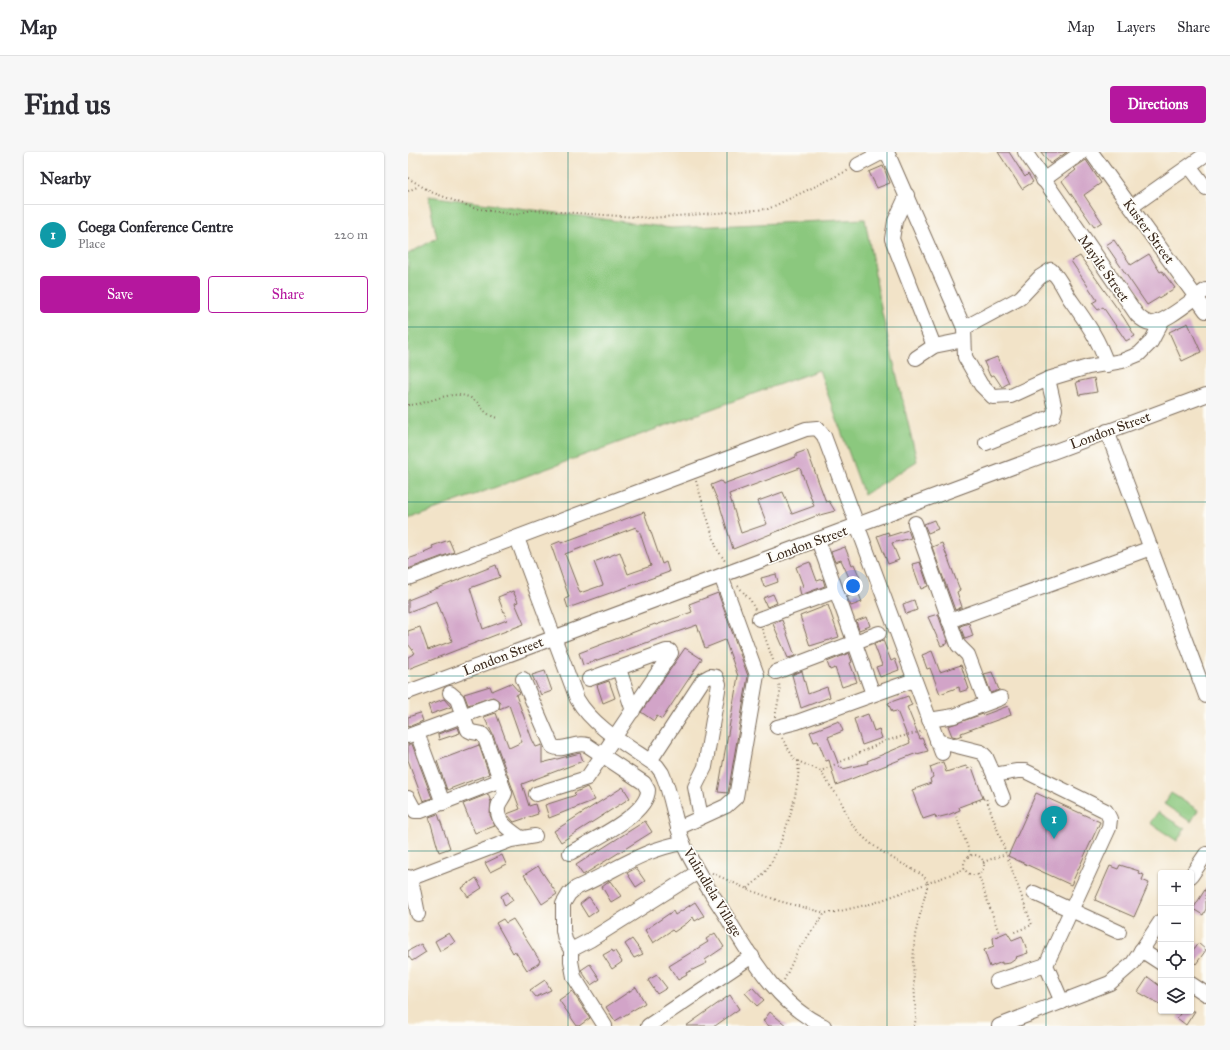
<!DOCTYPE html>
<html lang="en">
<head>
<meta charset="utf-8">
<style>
  :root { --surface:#fff; --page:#f7f7f7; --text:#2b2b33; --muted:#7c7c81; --line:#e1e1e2; --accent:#b5179e }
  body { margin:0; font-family:"IM FELL Great Primer",serif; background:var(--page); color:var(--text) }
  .controls { position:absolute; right:12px; bottom:12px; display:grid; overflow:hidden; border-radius:4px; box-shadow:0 1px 3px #0004 }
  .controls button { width:36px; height:36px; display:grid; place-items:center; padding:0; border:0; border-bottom:1px solid var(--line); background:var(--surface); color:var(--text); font:20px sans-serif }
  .you { position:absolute; left:445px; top:434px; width:14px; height:14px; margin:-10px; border:3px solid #fff; border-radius:50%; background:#1a73e8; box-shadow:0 0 0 6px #1a73e833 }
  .badge { display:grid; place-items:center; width:26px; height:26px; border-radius:50%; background:var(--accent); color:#fff; font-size:13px; font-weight:700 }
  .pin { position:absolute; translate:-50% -33px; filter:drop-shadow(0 1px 2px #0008) }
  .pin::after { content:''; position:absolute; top:21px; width:14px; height:12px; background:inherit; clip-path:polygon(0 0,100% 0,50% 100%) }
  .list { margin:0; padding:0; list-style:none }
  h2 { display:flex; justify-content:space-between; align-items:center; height:52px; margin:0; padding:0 16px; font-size:17px }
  h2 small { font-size:13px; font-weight:400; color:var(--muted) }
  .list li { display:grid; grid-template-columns:26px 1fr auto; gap:12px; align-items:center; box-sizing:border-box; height:60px; padding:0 16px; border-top:1px solid var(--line) }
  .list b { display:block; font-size:15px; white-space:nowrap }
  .list p { margin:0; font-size:13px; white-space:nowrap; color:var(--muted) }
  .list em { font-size:13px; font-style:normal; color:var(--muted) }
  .actions { display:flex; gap:8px; padding:12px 16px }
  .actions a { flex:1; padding:9px 0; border:1px solid var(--accent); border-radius:4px; text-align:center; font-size:14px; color:var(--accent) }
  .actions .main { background:var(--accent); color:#fff }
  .icon { flex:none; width:22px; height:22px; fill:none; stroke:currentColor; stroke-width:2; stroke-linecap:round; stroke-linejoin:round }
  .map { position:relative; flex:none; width:798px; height:874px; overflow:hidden; border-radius:4px }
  header { display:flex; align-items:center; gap:24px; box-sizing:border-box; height:56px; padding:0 20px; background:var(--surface); border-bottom:1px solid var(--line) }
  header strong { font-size:19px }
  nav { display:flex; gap:22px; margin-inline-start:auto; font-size:14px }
  .intro { display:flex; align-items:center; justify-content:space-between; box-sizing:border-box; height:96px; padding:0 24px }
  h1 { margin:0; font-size:28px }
  .button { padding:10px 18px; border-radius:4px; background:var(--accent); color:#fff; font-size:14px; font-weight:700 }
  main { display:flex; gap:24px; padding:0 24px }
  aside { flex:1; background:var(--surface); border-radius:4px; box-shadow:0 1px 3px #0004 }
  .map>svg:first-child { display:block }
  .green { fill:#8bc87e; stroke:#63794e }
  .building { fill:#d2a4c8; fill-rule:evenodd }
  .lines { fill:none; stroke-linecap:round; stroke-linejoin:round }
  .minor-casing { stroke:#7b6b5a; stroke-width:16 }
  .path { stroke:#7b6b5a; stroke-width:2; stroke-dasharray:1 3; stroke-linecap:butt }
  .minor { stroke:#fff; stroke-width:14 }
  .grid { fill:none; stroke:#0f766e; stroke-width:1; stroke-opacity:0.55 }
  .labels { text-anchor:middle; stroke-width:3.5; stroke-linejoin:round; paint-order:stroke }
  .street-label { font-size:14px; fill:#3b2a1e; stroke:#fdfcf7 }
</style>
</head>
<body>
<header>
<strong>Map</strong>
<nav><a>Map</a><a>Layers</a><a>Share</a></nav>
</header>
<div class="intro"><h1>Find us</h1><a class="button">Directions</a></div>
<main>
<aside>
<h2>Nearby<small></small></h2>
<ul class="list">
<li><span class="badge" style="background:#0f9aa8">1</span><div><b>Coega Conference Centre</b><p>Place</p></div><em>220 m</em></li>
</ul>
<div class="actions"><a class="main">Save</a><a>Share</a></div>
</aside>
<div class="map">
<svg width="798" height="874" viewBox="0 0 798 874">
  <rect width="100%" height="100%" fill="#fdfcf7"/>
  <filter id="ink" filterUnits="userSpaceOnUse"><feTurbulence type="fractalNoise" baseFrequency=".025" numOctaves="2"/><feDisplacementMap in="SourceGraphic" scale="8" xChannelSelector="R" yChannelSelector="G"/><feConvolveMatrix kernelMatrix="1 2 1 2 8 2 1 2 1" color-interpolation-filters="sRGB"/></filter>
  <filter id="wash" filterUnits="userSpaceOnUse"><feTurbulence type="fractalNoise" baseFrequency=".012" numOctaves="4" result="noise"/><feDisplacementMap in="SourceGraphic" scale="16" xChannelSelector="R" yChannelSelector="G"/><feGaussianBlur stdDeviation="0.9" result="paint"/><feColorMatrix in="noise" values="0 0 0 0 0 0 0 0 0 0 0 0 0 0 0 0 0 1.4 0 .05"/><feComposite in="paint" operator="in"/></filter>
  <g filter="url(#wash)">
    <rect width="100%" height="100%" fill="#f2e3c8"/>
    <!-- green -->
    <g class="green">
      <polygon points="20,44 263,76 457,67 474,161 509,309 456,343 411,218 0,367 0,102 29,86"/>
      <polygon points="763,641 790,658 783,670 756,652"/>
      <polygon points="750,660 777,677 769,689 742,671"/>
    </g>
    <g id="blocks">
      <!-- building -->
      <g class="building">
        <polygon points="590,0 601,0 617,25 620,22 625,30 614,37"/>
        <polygon points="633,0 659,0 642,12"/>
        <polygon points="678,8 693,31 676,43 694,70 686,75 654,29 668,18 666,16"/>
        <polygon points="475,14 482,31 469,36 461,20"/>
        <polygon points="706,88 723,113 741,102 752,120 754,119 767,136 739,153 698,93"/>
        <polygon points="672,104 716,166 727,184 718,189 695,155 690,158 684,151 689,148 663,109"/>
        <polygon points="780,171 793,200 774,209 761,180"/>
        <polygon points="589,205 601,231 594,235 586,223 582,224 576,210"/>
        <polygon points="686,226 689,240 671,243 668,230"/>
        <path d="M399 298 418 350 421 349 427 359 408 364 325 397 312 354 303 333 313 329 315 332 345 321 388 305V302ZM392 316 406 354 384 362 375 340 350 349 359 372 333 381 321 342Z"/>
        <path d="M236 360 254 412 258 410 261 420 160 456 157 447 161 445 143 393 153 389V391ZM228 375 229 379 231 378 243 414 220 422 212 400 186 410 195 433 172 441 157 402Z"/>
        <polygon points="526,368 530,377 520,381 516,372"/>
        <polygon points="500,378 503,386 484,391 491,408 480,412 469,384 480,380 481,384"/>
        <polygon points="41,388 46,400 0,417 0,407 17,401 16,400 25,396 24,394"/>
        <polygon points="534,391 552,438 549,440 554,455 547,458 524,395"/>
        <polygon points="437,395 444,413 446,412 452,426 449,428 450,432 445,434 433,408 427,410 423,400"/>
        <polygon points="402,410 409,429 415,427 417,434 393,443 391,435 395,434 388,415"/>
        <polygon points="512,410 520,434 513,437 504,412"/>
        <polygon points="88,413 92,425 62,436 75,477 99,468 90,445 105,439 110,450 107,451 116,472 0,517 0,505 7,501 0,492 0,479 12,475 20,498 44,489 29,449 0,460 0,448"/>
        <polygon points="368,422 370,430 356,435 353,426"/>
        <polygon points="450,440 454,450 443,454 439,445"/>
        <polygon points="310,441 340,524 320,641 310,640 330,524 317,488 297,496 289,473 175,513 171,501 247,472 248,473 284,460 281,452"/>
        <polygon points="365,442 369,451 359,455 355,446"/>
        <polygon points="506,448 509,458 498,462 495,452"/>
        <polygon points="420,453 431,485 402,494 392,464"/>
        <polygon points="530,462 540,491 533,494 520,465"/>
        <polygon points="459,465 462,474 451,478 448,469"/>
        <polygon points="374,468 387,504 380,506 365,472"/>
        <polygon points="561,471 565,484 557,487 552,474"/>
        <polygon points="475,488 483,509 487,507 491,518 472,525 468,515 474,513 466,492"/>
        <polygon points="277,496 294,507 254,567 249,564 246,569 233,560"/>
        <polygon points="524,499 532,520 553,513 561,537 552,540 551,535 532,542 522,516 519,517 514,503"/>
        <polygon points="441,501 444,510 442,511 449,530 434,535 427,516 422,518 419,510"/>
        <polygon points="137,519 144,539 133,543 124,523"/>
        <polygon points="394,519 400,542 419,535 422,545 393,556 384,523"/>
        <polygon points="584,520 591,538 583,541 576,522"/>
        <polygon points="201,529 207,546 195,551 189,533"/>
        <polygon points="103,531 112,541 108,543 124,587 128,595 134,593 134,611 172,601 175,609 114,632 121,654 127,652 130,662 106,670 99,662 112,657 85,583 76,565 88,561 101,596 114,590 101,553 91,557 92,550 85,545 60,553 56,542 82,534 84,539"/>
        <polygon points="500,544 504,553 499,555 512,587 514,586 520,599 509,602 509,601 428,633 421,608 418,609 410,589 406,590 402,580 431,569 435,579 420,585 432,616 434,615 435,617 460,611 459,609 502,591 489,559 484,560 480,551"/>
        <polygon points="36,547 43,555 23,562 20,553"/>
        <polygon points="600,554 603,563 553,581 554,583 549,585 544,584 540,574 575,562 576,563"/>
        <polygon points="12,561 15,569 0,575 0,565"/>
        <polygon points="460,562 466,579 471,577 474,586 454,593 446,567"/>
        <polygon points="50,575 52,581 31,588 30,582"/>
        <polygon points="0,592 4,592 24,646 15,649 0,608"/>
        <polygon points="71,593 81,622 39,638 29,609"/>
        <polygon points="535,610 538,620 558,614 559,617 564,615 575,646 551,655 552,658 540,663 528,666 527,663 515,667 504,638 523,631 522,627 525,625 522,615"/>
        <polygon points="179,635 187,648 141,666 137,653 168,643 166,641"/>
        <polygon points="215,635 222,646 153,690 146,679"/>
        <polygon points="628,641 692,670 663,733 600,704"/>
        <polygon points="80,642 83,650 82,663 87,674 67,681 55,652"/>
        <polygon points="30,662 42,696 31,700 21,665"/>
        <polygon points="237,669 244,680 175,723 168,713"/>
        <polygon points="94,703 98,712 82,720 77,711"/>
        <polygon points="712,713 731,719 730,721 736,723 734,728 741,731 726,765 687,748 702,714 710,717"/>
        <polygon points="130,714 149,742 134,752 116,723"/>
        <polygon points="228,716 237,729 228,735 219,721"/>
        <polygon points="68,726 74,736 60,745 54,736"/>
        <polygon points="202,729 213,744 203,750 194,735"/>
        <polygon points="798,736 798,757 795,763 785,757"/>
        <polygon points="100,740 105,748 97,754 93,744"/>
        <polygon points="181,745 190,758 180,765 172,752"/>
        <polygon points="287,750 296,764 287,769 285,765 279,771 266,780 264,778 245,791 237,778 265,759 267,763"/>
        <polygon points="95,767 98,771 105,767 132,809 130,812 119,818 107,799 105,801 88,771"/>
        <polygon points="599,780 604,788 614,784 620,801 608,805 609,806 602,811 594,812 594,810 582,815 576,798 586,794 585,786"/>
        <polygon points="41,781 47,790 32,799 27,789"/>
        <polygon points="307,781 316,795 297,808 299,811 278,821 279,823 270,828 261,814 300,790 298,787"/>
        <polygon points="224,787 235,802 226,806 217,792"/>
        <polygon points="790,791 798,798 788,812 783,808 783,801"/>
        <polygon points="13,792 18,800 4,809 0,804 0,799"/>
        <polygon points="204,798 205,800 207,799 214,810 204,817 195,803"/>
        <polygon points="182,812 192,827 183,833 173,818"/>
        <polygon points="249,823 259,836 249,842 240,828"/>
        <polygon points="740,825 753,835 753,853 730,840"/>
        <polygon points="137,828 143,838 128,845 122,838"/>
        <polygon points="228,835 237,851 207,869 198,855"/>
        <polygon points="344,835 356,848 349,854 337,841"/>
        <polygon points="164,839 182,866 171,874 169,874 151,848"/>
        <polygon points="322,843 331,857 307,874 278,874"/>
        <polygon points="774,859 787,859 778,873 769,866"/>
        <polygon points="362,860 379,874 361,874 355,869"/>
      </g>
    </g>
  </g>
  <g filter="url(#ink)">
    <use href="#blocks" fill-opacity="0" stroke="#7b6b5a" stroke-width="1"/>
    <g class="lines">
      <!-- minor casing -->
      <g class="minor-casing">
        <g id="minor">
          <polyline points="479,0 556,176 557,205 573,233 585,245 603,244 640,227 680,215 714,209 731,202 743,190 754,169"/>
          <path d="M617 0 729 163C733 167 737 170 742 171 755 173 786 146 798 138"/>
          <polyline points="683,0 798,159"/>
          <polyline points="450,13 475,0"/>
          <polyline points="782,15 798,36"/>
          <polyline points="635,28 674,0"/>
          <polyline points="499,43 487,69 484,87 526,194"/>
          <polyline points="723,55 798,2"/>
          <path d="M556 176 612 146 632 125 643 118C653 128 655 136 662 147 677 168 691 187 699 213"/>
          <polyline points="508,206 526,194 556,188"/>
          <polyline points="699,279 798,544"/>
          <polyline points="578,291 645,264 647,257 640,227"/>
          <polyline points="507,371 550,493 560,503 578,551"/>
          <path d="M109 386 169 547C186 576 222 595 249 614L254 621C264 643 266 668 275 691 285 715 301 737 315 759 341 801 368 853 416 874"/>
          <polyline points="410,388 465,542"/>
          <polyline points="0,426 398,277 409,276 416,284 534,601"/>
          <polyline points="351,467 428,439"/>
          <polyline points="541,469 743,396"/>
          <polyline points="211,517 225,559"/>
          <polyline points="368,520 471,481"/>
          <path d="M115 527 144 594C155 601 166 589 179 593L236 631 240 638C240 663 182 689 162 701"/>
          <polyline points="0,540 798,243"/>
          <path d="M42 541 49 547 60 578 64 580 74 582 77 586 97 641C96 646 90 650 90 656 88 670 103 679 113 686"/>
          <polyline points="521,568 546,564 593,546"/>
          <polyline points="369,575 389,570 506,528"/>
          <polyline points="9,581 35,651"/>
          <polyline points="0,584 84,553"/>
          <polyline points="529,589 573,600 578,605 586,623 609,619 617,619 698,659 702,667 701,676 638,813 654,850"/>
          <polyline points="242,609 295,528 302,524 308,525 311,532 297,615 287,635 293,665"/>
          <polyline points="586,623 595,646"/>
          <polyline points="128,642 179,626 263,501 262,499 258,499 181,527"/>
          <polyline points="0,646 7,659 13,659 93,628"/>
          <polyline points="270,676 318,654 328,645 349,523 313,424"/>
          <polyline points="783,724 798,702"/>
          <polyline points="0,725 5,737 10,762"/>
          <polyline points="1,727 103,688 127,684"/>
          <polyline points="626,741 711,780"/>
          <polyline points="163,798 182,788 290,720"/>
          <polyline points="733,798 753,811"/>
          <polyline points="589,829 638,813"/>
          <polyline points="783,832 798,842"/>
          <path d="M197 874 166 825 163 809V798L157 788 155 778V752L161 742 168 736C205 720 235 697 275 691"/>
          <polyline points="240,874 344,804"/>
          <polyline points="591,874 702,831 725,811 753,769"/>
        </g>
      </g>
      <!-- path -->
      <g class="path">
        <polyline points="0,26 23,40 66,56 107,63 123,58 242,66 360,57 441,18"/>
        <polyline points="0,39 9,35"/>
        <path d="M0 253C21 253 42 236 63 246 75 252 73 262 90 266"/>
        <polyline points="288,329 309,397 317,409"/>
        <polyline points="330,434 343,449 347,458"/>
        <polyline points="354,477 365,508"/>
        <polyline points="367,565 372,541 371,530"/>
        <polyline points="374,586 387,608 413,619 477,589 515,579"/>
        <path d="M390 609C394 634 374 696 359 717 354 725 346 731 339 737L371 749 417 761"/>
        <polyline points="564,651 578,646 624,773 604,781"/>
        <polyline points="547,661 563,704"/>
        <circle cx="566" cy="713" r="10"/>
        <polyline points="575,710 598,702"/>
        <polyline points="304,721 339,737"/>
        <polyline points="570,722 591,781"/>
        <path d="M376 828 390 798 417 761 428 760 466 751 520 731 516 724C491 709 462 697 444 672 439 665 436 655 432 647 425 637 418 630 413 619"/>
        <polyline points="506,874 508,867 505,810 507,783 520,731 557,717"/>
      </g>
      <!-- minor -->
      <use href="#minor" class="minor"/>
    </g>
  </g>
  <!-- grid -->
  <path class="grid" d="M160 0V874M319 0V874M479 0V874M638 0V874M0 175H798M0 350H798M0 524H798M0 699H798"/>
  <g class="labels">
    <!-- street labels -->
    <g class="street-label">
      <text transform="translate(741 79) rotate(54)" y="5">Kuster Street</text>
      <text transform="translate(696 116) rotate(55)" y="5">Mayile Street</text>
      <text transform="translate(702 278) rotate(-20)" y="5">London Street</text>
      <text transform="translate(399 392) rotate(-20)" y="5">London Street</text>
      <text transform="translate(95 504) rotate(-21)" y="5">London Street</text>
      <text transform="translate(305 740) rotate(59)" y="5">Vulindlela Village</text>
    </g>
  </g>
</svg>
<div class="controls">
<button>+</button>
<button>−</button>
<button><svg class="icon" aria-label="locate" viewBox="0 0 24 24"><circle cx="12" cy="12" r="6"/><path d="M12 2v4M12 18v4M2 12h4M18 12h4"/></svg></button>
<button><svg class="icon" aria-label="layers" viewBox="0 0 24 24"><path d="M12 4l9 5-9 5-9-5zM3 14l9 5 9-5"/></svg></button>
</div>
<div class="you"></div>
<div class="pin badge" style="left:646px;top:687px;background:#0f9aa8">1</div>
</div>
</main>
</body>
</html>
